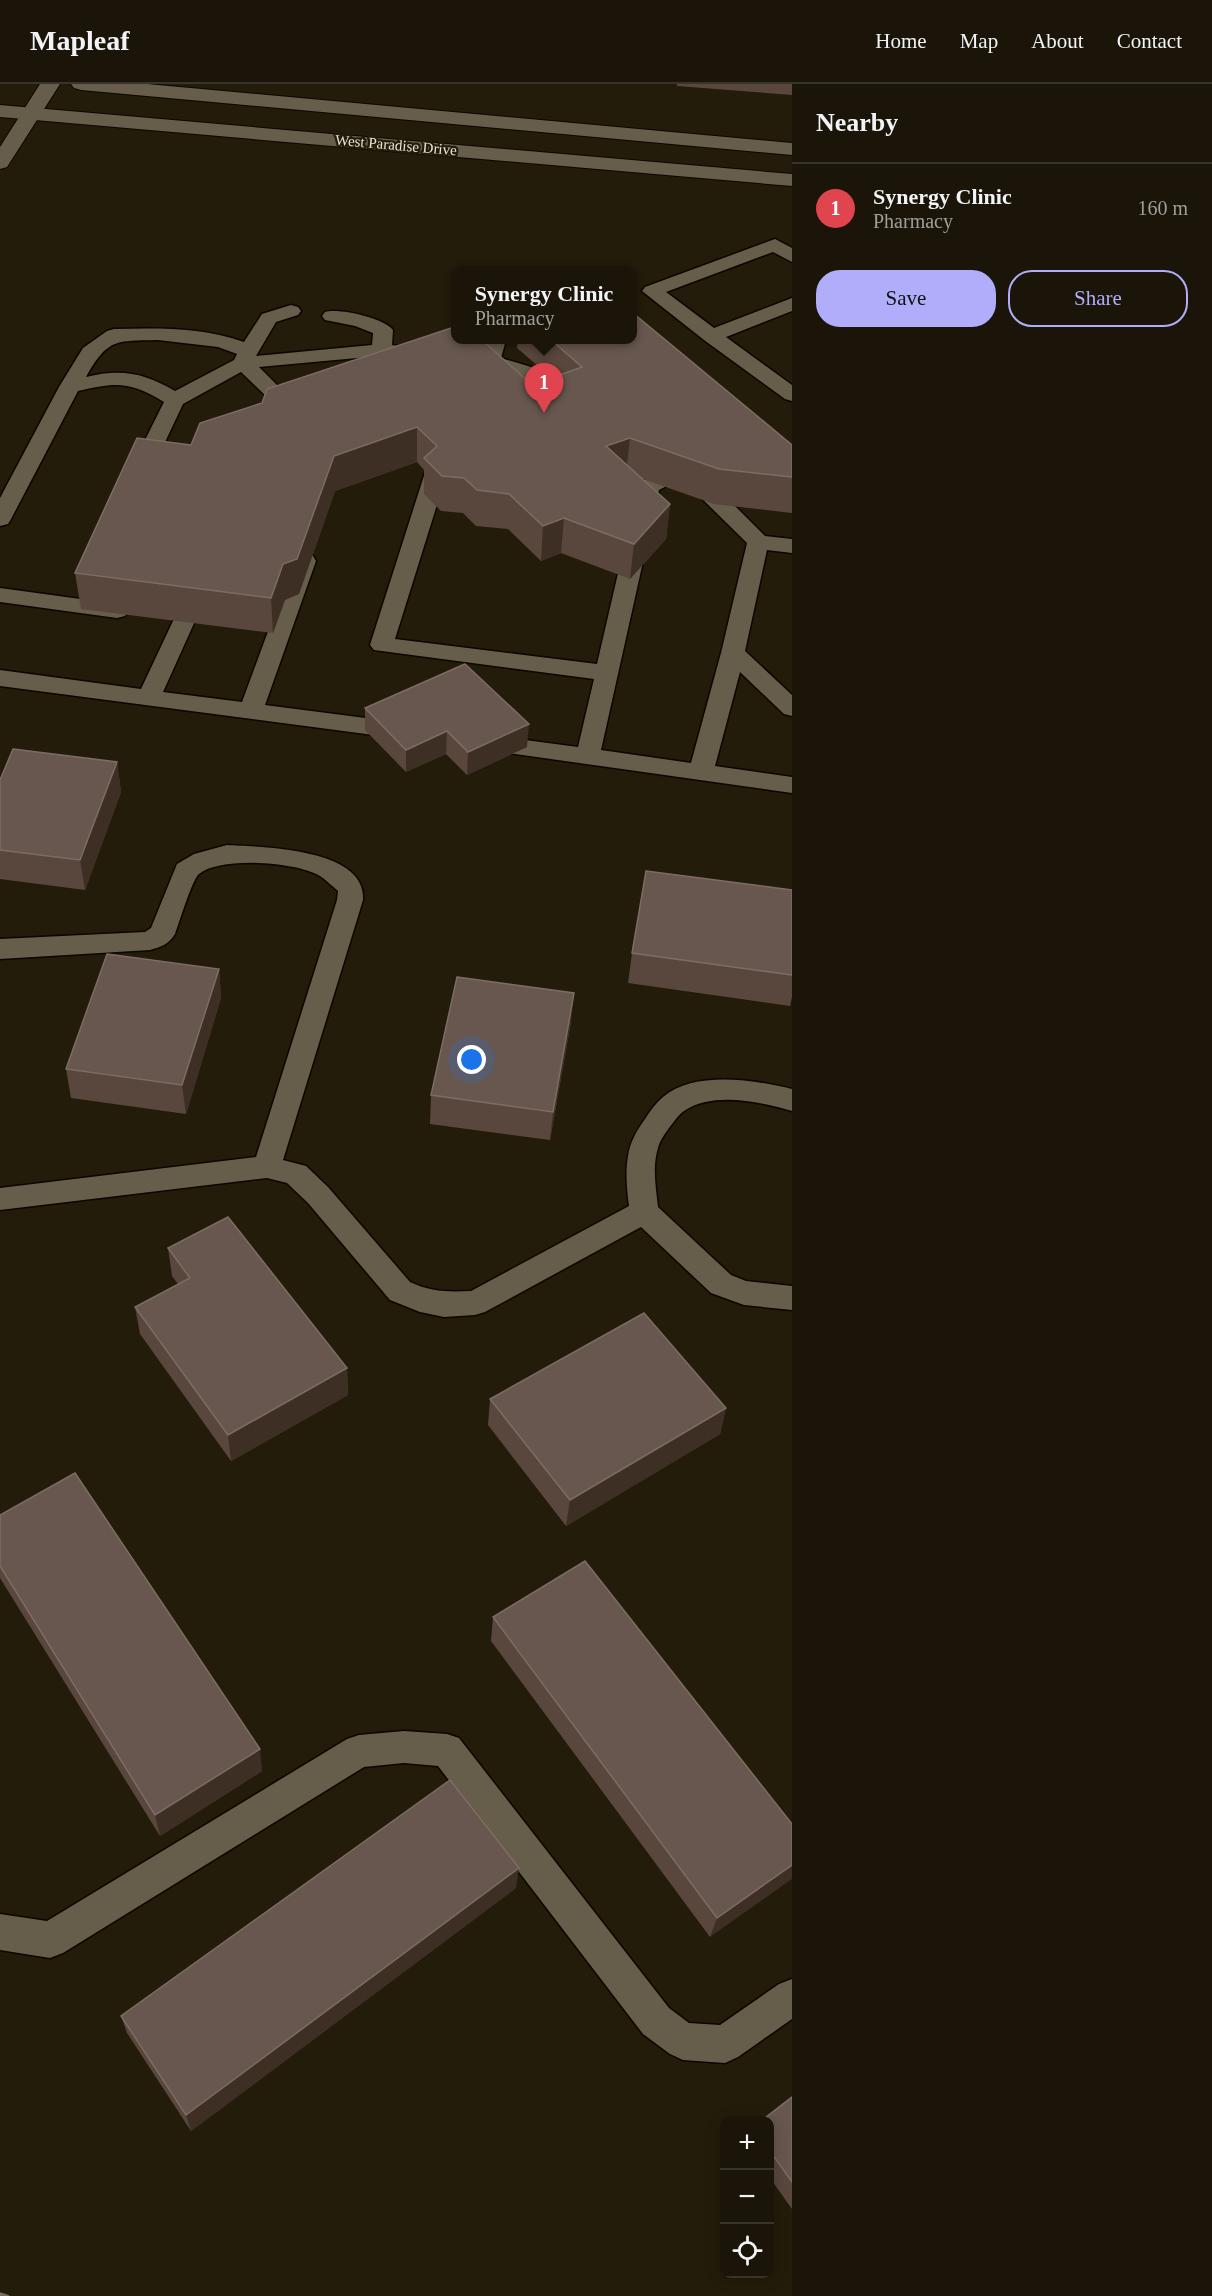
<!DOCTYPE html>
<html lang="en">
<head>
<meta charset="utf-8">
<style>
  :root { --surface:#1a1508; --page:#231e12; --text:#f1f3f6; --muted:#9f9f9c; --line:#383429; --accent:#b0aefa }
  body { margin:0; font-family:"Times New Roman",serif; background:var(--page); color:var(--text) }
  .controls { position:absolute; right:18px; bottom:18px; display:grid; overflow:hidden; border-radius:12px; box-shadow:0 3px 15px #0003 }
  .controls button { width:54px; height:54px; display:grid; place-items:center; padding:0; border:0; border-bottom:2px solid var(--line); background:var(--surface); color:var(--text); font:30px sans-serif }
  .you { position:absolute; left:472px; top:976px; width:21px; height:21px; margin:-15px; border:4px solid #fff; border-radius:50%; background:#1a73e8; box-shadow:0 0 0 9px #1a73e833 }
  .badge { display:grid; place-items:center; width:39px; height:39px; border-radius:50%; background:var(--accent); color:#fff; font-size:20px; font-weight:700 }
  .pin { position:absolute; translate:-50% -50px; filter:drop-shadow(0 2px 3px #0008) }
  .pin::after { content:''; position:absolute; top:32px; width:21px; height:18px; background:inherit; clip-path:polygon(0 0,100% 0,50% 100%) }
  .popup { position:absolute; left:451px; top:182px; width:186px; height:78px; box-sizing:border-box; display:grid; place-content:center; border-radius:12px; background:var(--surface); filter:drop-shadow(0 2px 4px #0005); font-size:20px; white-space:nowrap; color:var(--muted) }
  .popup b { font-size:22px; color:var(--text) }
  .popup::after { content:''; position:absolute; left:50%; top:100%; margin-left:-12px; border:12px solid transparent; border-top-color:var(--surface) }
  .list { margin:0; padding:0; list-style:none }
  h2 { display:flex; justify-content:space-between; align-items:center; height:78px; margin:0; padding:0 24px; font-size:26px }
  h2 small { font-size:20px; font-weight:400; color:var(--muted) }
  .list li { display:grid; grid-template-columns:39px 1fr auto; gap:18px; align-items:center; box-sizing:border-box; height:90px; padding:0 24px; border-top:2px solid var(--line) }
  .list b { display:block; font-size:22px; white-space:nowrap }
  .list p { margin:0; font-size:20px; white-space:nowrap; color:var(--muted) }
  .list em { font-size:20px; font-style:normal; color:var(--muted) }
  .actions { display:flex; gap:12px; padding:18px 24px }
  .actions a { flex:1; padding:14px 0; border:2px solid var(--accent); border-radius:24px; text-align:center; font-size:21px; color:var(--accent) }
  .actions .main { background:var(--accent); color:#111 }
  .icon { flex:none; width:33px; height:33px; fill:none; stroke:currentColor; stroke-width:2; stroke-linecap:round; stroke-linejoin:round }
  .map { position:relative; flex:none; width:792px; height:2212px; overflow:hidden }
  header { display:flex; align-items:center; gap:36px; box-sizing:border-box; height:84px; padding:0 30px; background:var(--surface); border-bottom:2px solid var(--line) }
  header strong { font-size:28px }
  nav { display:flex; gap:33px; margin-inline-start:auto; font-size:21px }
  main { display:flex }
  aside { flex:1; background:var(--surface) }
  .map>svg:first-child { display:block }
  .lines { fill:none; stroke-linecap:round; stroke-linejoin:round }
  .service-casing { stroke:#0c0600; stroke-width:3 }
  .minor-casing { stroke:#0c0600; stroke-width:2 }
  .tertiary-casing { stroke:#0c0600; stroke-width:2 }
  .service { fill:#665d4a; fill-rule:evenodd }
  .minor { fill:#665d4a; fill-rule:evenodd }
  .tertiary { fill:#665d4a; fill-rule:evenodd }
  .wall { fill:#59473e }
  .shaded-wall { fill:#3d2f23 }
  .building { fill:#68574f; stroke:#7c6d64; stroke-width:1.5 }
  .labels { text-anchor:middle; stroke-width:4.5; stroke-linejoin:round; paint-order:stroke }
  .far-street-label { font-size:15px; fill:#e6e2d6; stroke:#231c0a }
</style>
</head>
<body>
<header>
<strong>Mapleaf</strong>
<nav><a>Home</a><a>Map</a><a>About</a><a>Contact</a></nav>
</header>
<main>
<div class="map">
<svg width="792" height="2212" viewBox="0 0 792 2212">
  <rect width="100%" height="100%" fill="#231c0a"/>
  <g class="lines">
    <!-- service casing -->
    <g class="service-casing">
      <g id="service">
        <polygon points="775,155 792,164 792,178 773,168 666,208 714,244 792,214 792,227 726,253 792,301 792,317 785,315 704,256 642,207 645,203"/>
        <path d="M291 221 298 223 301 227 298 231 276 238 256 272 372 261 373 249 355 242 325 236 322 232 325 228C339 224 384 234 393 246L392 261 403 263 406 267 403 271 389 273 377 304 374 308H360L357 304 368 273 259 283 288 312 274 342 267 344 260 342 257 338 267 313 241 288 183 320 149 392 146 397 138 398 130 397 127 392 164 318C130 297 116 298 78 307L11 435 8 440 0 442V414L59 303 83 264 107 247 114 245C157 244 203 243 244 258L262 230ZM158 256 218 263 237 270 234 276 175 307C145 289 121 284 86 293 108 254 116 257 158 256Z"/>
        <polygon points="486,256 506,256 501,274 594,302 597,306 594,310 587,312 494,285 478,299 464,299 461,295 473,282 468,280 465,276 468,272 482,270"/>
        <path d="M440 370 447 372 451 376 395 555 597 580 638 403 641 398C656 391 675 375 693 379L696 384 693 388 702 389 765 452 792 455V469L767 466 745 567 792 611V632L784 630 740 588 715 682 792 693V709L480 665 476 659 480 653 488 651 578 663 594 595 374 566 370 561 429 376 433 372ZM684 393 686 399 747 459 721 569 691 679 601 666 659 406Z"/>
        <polygon points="305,470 313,472 316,477 265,621 404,639 412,641 416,647 412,653 404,655 0,602 0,586 141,605 173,537 176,532 184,530 192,532 195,537 163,608 242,618 294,477 297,472"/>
        <polygon points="0,504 117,520 125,522 128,527 125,532 117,534 0,518"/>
        <path d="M227 761C262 763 367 764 363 816L283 1076 306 1082 328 1103 410 1198C431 1208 448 1208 471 1207L629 1122C627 1106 625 1089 628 1072 630 1058 637 1046 645 1035 650 1027 656 1019 663 1013 694 986 756 996 792 1005V1027C761 1018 713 1007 684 1027 678 1031 674 1038 669 1044 665 1050 660 1056 658 1064 652 1083 656 1104 658 1123L731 1191 746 1197 792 1202V1226L744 1221 711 1209 641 1143 485 1228 475 1231 444 1233 420 1228 390 1216 308 1119 287 1099 267 1094 0 1126V1104L256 1073 337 816 338 807C332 802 326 796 320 792 296 778 221 772 199 790 192 796 179 839 175 850 169 860 161 863 150 866L0 875V855L145 848 151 844 177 780 194 770Z"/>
        <polygon points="404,1647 447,1650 459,1654 669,1924 689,1939 720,1941 779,1900 792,1895 792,1935 738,1973 725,1979 683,1976 670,1970 643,1950 438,1682 404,1679 364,1683 63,1869 50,1874 0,1866 0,1830 47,1837 347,1655 359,1651"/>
      </g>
    </g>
    <!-- minor casing -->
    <g class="minor-casing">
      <polygon id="minor" points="40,0 60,0 7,83 0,85 0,63"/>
    </g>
    <!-- tertiary casing -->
    <g class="tertiary-casing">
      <g id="tertiary">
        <polygon points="71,0 147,0 792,59 792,71 81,6 74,4"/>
        <polygon points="0,21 792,90 792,102 0,33"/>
      </g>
    </g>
    <!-- service -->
    <use href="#service" class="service"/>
    <!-- minor -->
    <use href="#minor" class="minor"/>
    <!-- tertiary -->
    <use href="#tertiary" class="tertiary"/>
  </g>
  <!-- wall -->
  <g class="wall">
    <polygon points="677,0 792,0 792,11 677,2"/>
    <polygon points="518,255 633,255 792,361 792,429 714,420 643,395 670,420 666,455 630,495 561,469 541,477 508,445 476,442 463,429 441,427 424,410 424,386 417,378 335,407 299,510 285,516 273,549 81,525 75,489 191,361 532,301 552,294 517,264"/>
    <polygon points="365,624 527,663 467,691 446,670 406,688 365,646"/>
    <polygon points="117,678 121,708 85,806 0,795 0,696"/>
    <polygon points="792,806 792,913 790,922 628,899 632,869"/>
    <polygon points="219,885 221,914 186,1030 71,1014 66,985"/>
    <polygon points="571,938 550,1056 430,1040 431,1011"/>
    <polygon points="168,1164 347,1284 348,1311 231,1377 140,1250 135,1223 178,1200 172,1192"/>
    <polygon points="490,1315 726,1324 720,1350 566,1442 488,1341"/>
    <polygon points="0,1431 262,1687 160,1752 0,1494"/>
    <polygon points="493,1533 792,1740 710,1853 491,1557"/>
    <polygon points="516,1804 191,2047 127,1949 121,1932"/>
    <polygon points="792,2013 792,2125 770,2094 770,2037"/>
  </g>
  <!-- shaded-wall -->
  <g class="shaded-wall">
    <polygon points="417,343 417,378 335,407 299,510 285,516 273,549 271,514 283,480 334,372"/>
    <polygon points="630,354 626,389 606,362"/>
    <polygon points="670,420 666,455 630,495 634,460"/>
    <polygon points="564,434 561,469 541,477 543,442"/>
    <polygon points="529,640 527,663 467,691 468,668"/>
    <polygon points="447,647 446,670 406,688 406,666"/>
    <polygon points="117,678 121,708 85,806 80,776"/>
    <polygon points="219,885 221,914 186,1030 182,1001"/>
    <polygon points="574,909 571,938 550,1056 553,1028"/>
    <polygon points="347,1284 348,1311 231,1377 228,1351"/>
    <polygon points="726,1324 720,1350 566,1442 570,1416"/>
    <polygon points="260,1665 262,1687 160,1752 155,1731"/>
    <polygon points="792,1781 792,1795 710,1853 717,1834"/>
    <polygon points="519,1784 516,1804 191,2047 186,2031"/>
  </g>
  <!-- building -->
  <g class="building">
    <polygon points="633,229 792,361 792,393 719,385 630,354 606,362 670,420 634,460 564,434 543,442 509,410 477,406 464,394 442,392 424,374 437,362 417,343 334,372 297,475 283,480 271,514 75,489 137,354 191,361 200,339 262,319 267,305 454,243 456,244 456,255 481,255 532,301 582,283 550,255 633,255"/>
    <polygon points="465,580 529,640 468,668 447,647 406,666 365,624"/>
    <polygon points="13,665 117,678 80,776 0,766 0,696"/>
    <polygon points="646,787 792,806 792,891 632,869"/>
    <polygon points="107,870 219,885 182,1001 66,985"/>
    <polygon points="457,893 574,909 553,1028 431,1011"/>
    <polygon points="228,1133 347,1284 228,1351 135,1223 190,1194 168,1164"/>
    <polygon points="644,1229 726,1324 570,1416 490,1315"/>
    <polygon points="75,1389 260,1665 155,1731 0,1482 0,1431"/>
    <polygon points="585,1477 792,1740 792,1781 717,1834 493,1533"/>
    <polygon points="450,1696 519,1784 186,2031 121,1932"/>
    <polygon points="792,2013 792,2098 770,2067 770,2037 761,2037"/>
    <polygon points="0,2209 9,2212 0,2212"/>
  </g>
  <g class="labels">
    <!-- far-street labels -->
    <g class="far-street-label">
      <text transform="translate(396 61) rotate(5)" y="5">West Paradise Drive</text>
    </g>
  </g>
</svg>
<div class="controls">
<button>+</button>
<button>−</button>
<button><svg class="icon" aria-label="locate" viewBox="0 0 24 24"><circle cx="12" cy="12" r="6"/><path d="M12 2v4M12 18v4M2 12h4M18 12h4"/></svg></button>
</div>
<div class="you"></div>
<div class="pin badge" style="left:544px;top:329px;background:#e0444e">1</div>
<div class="popup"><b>Synergy Clinic</b>Pharmacy</div>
</div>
<aside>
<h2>Nearby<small></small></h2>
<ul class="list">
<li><span class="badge" style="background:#e0444e">1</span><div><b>Synergy Clinic</b><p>Pharmacy</p></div><em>160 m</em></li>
</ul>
<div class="actions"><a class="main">Save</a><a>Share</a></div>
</aside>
</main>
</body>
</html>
